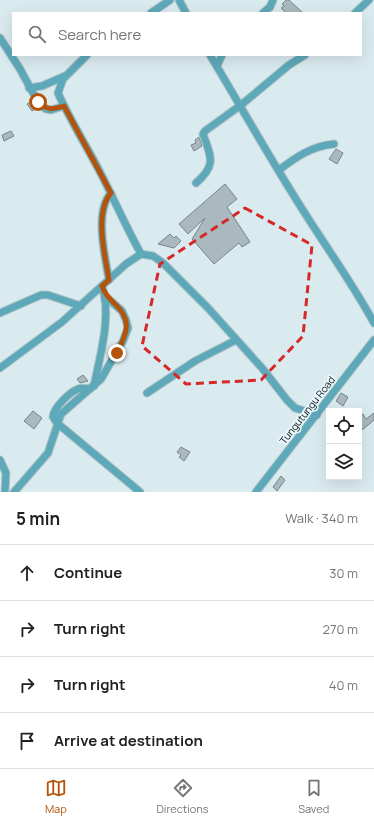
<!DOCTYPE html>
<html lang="en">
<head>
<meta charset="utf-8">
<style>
  :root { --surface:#fff; --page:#f6f6f6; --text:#202124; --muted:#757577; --line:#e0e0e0; --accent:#b45309 }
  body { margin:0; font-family:Manrope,sans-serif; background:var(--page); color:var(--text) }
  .controls { position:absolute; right:12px; bottom:12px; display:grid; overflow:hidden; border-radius:0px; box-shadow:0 4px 16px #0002 }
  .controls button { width:36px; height:36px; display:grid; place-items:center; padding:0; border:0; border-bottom:1px solid var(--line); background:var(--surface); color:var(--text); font:20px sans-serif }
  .stop { position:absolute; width:12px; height:12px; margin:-9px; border:3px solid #b45309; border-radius:50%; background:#fff }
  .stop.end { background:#b45309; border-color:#fff; box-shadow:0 1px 4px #0008 }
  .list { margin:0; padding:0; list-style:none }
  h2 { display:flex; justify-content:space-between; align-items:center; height:52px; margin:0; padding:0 16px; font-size:17px }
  h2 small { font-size:13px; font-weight:400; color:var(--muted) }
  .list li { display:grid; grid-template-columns:26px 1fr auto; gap:12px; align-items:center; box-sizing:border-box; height:56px; padding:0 16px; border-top:1px solid var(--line) }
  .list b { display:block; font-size:15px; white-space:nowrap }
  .list em { font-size:13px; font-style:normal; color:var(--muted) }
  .icon { flex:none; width:22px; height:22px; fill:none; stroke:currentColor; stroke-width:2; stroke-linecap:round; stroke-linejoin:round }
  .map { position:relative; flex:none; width:374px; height:492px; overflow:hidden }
  .search { position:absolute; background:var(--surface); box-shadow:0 4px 16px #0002; left:12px; right:12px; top:12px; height:44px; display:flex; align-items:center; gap:10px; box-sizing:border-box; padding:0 14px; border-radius:0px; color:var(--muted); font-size:15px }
  .sheet { height:276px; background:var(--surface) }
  nav { display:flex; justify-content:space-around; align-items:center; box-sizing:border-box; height:56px; border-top:1px solid var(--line); background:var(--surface); font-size:11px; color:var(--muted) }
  nav a { display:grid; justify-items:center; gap:2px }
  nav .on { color:var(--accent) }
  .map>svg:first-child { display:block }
  .building { fill:#a9b9bd; stroke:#77868a }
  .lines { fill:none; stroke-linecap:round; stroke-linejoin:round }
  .minor-casing { stroke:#b6c5c9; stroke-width:9 }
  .minor { stroke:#5da9ba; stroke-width:7 }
  .route { stroke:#b45309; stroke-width:5 }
  .marked { fill:none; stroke:#d62828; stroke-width:3; stroke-dasharray:8 5; stroke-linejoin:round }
  .labels { text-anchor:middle; stroke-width:3.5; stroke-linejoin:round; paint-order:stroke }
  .street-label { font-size:10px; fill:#13191a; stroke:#e8f8fc }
</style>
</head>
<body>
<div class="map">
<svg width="374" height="492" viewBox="0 0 374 492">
  <rect width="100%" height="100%" fill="#daebef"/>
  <!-- building -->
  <g class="building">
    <polygon points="286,0 289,0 303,13 286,13 281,8 284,6 282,4"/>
    <polygon points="32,101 37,108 32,111 27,104"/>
    <polygon points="11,131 14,136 4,141 2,135"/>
    <polygon points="199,137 202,146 194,151 191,145 196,143 195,140"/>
    <polygon points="336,149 343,153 337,164 329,159"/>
    <polygon points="225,184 237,199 227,207 250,242 242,247 239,243 214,264 192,239 205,218 188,234 179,224"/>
    <polygon points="170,234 174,238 176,236 181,241 174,248 158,244"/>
    <polygon points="83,375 88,381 80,383 77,379"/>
    <polygon points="341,393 348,397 343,406 336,401"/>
    <polygon points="33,411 42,418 34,429 24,421"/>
    <polygon points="374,413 374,420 362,430 359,426 359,416 363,414 366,419"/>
    <polygon points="181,447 190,452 184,461 179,457 181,455 177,452"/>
    <polygon points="281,476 285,480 277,491 273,487"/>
  </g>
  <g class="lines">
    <!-- minor casing -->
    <g class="minor-casing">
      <g id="minor">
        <polyline points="179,0 186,13"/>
        <polyline points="151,13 170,0"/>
        <polyline points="263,13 270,7 273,0"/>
        <polyline points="355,13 369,0"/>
        <polyline points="0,38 20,69 38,102 46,109 51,110 64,106"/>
        <path d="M87 55 63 79 58 93C70 120 86 145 100 172 114 199 126 227 141 254"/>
        <path d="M210 55C237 100 263 146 291 191 318 236 349 277 374 323"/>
        <polyline points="217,66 222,55"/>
        <polyline points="29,88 42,86 65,76"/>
        <path d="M279 170C296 157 312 146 334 144"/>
        <path d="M196 183C217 165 211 157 203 134L205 131 241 105 289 65 305 55"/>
        <path d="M109 280C105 256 94 212 111 193"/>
        <polyline points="0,313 41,295 48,295 81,306"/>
        <polyline points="0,368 62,322 126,264 141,254 153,256 163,263 208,308 262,368 287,400 295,408 317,415"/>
        <path d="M94 386C100 355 112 316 102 286"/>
        <path d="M90 389C86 389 82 387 78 389 70 392 53 408 53 417L57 423 140 492"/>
        <polyline points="147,393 195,361 236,340"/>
        <polyline points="0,460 6,473 5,492"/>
        <polyline points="14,492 48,453 61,414 101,379 123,341 128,328 126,320 122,311 106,297"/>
        <polyline points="256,492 374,340"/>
      </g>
    </g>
    <!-- minor -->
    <use href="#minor" class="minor"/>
  </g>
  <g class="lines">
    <!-- route -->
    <path class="route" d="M38 102C47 110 52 110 64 106L111 193C94 212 105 256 109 280L102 286C105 294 108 297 114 303 133 320 127 333 117 353"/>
  </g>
  <!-- marked area -->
  <path class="marked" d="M245 208 312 245 303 336 261 380 186 384 142 346 160 264Z"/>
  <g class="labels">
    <!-- street labels -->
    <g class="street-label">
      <text transform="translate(307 410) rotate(-52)" y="4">Tungutungu Road</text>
    </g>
  </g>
</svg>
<div class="controls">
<button><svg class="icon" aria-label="locate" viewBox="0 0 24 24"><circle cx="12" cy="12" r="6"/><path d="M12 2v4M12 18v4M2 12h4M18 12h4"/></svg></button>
<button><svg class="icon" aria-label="layers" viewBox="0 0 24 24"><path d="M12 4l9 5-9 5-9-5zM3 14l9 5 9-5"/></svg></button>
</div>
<div class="stop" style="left:38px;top:102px"></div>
<div class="stop end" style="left:117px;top:353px"></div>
<div class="search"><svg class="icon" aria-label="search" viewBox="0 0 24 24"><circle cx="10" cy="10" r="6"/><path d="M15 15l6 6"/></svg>Search here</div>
</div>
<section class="sheet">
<h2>5 min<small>Walk · 340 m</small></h2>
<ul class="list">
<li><svg class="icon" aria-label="ahead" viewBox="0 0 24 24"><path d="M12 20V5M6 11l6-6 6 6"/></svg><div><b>Continue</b></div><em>30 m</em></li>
<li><svg class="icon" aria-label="right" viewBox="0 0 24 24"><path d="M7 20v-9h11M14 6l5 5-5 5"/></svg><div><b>Turn right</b></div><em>270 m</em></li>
<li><svg class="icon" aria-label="right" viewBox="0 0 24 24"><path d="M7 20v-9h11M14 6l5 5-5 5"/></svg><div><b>Turn right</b></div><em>40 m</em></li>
<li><svg class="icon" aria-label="arrive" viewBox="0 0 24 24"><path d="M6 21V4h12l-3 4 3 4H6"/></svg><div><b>Arrive at destination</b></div></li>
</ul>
</section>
<nav>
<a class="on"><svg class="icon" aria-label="map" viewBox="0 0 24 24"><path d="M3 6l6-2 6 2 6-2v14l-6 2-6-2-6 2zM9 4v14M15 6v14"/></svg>Map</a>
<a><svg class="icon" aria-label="directions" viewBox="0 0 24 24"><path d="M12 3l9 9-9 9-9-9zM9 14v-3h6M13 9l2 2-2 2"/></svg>Directions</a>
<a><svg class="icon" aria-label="saved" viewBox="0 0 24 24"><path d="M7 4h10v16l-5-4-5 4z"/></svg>Saved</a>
</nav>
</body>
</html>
